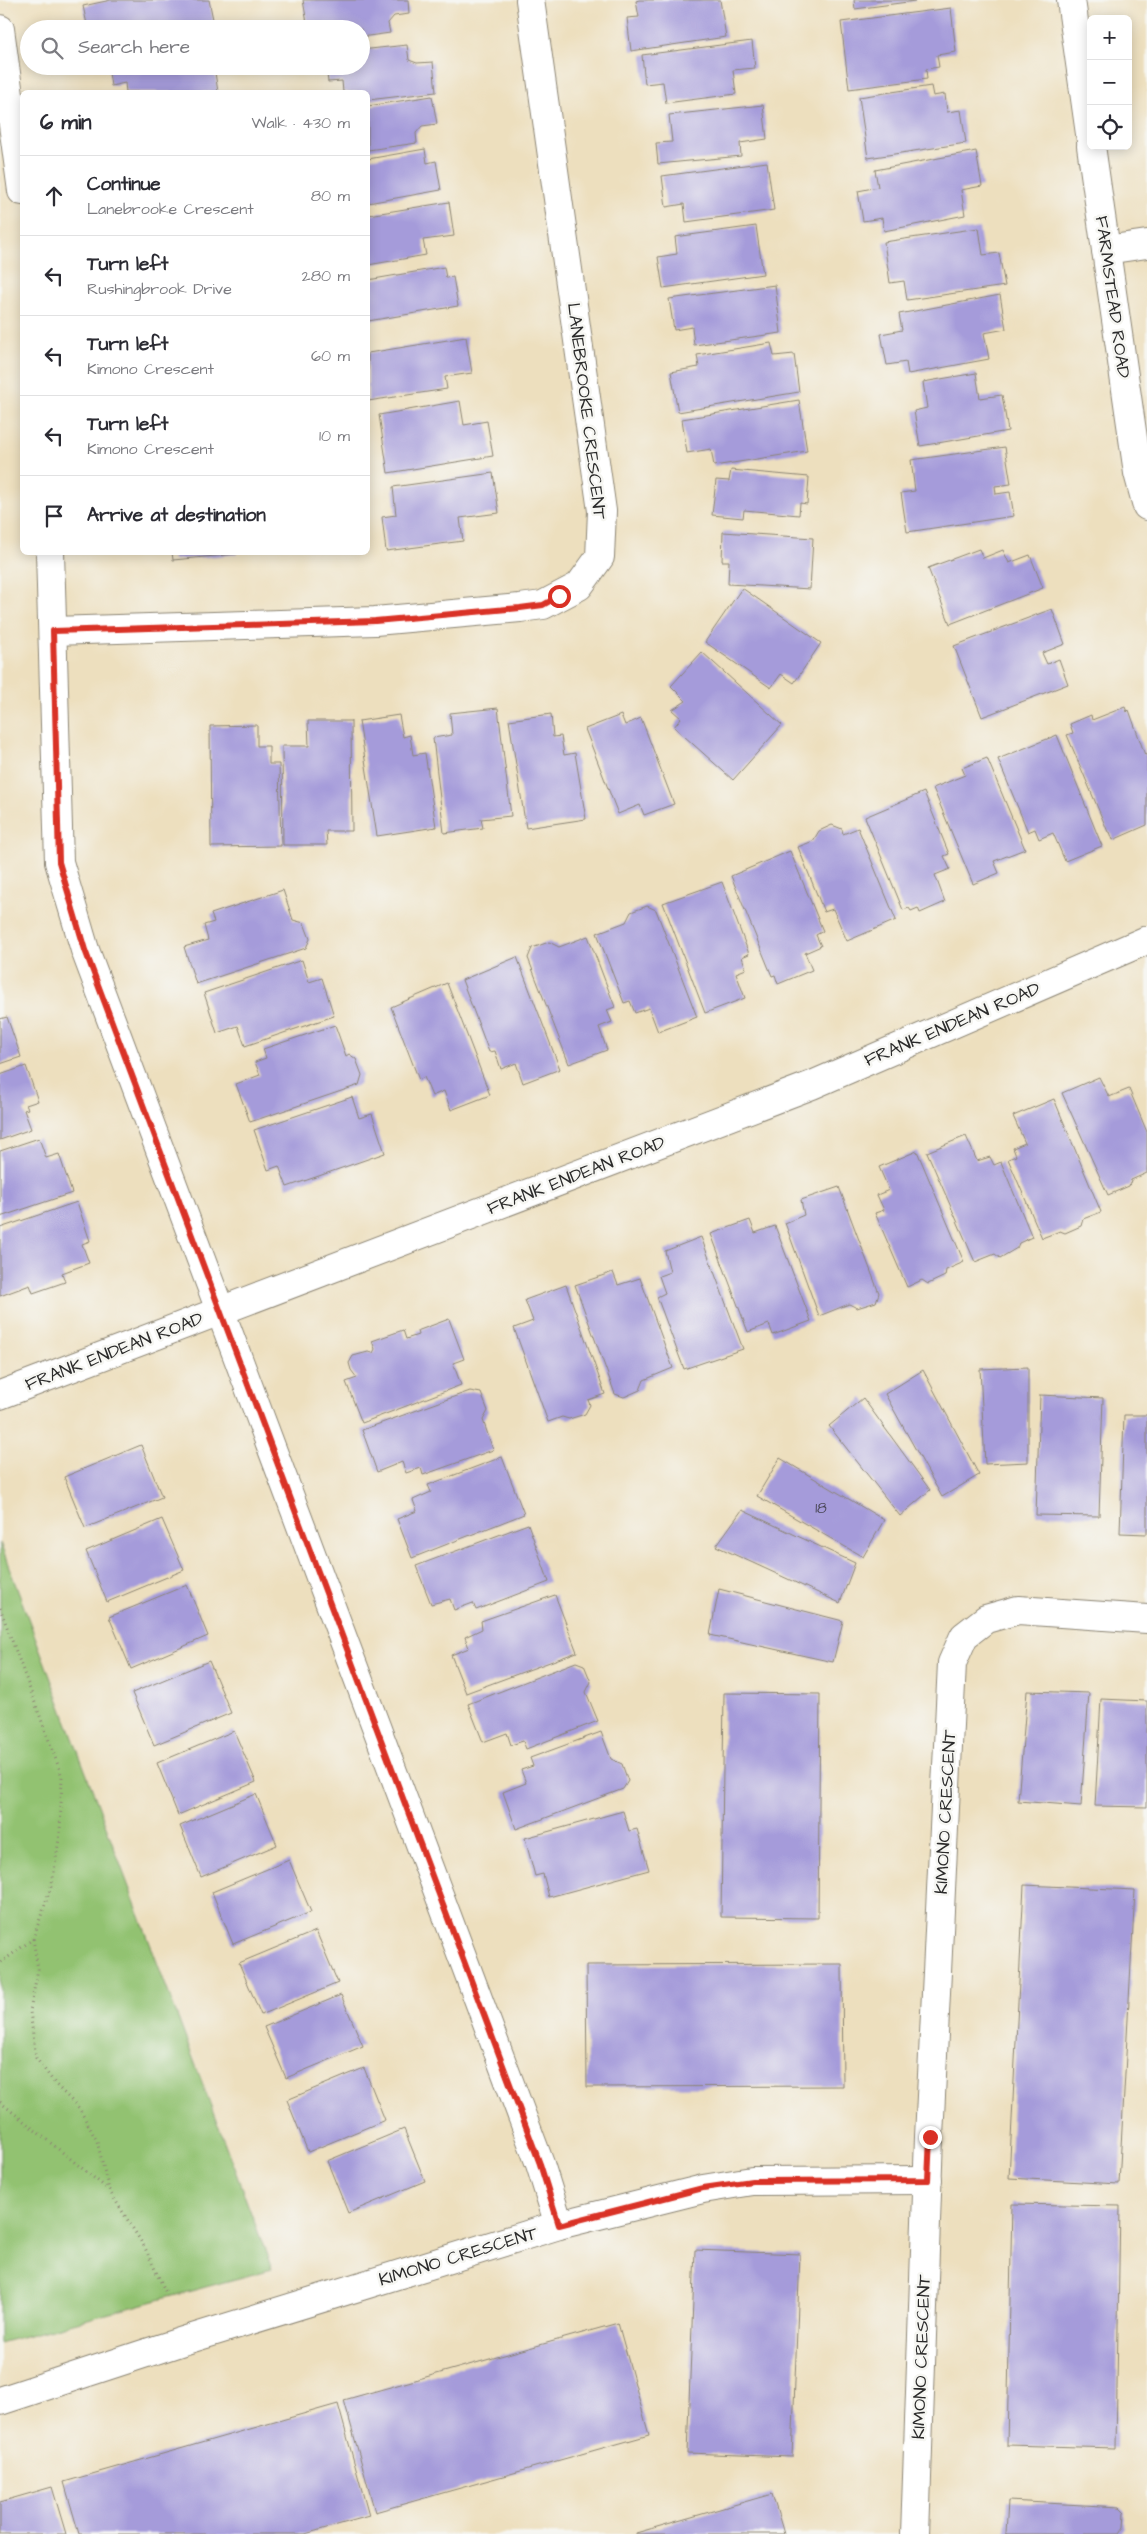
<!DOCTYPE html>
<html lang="en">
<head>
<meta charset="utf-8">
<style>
  :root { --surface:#fff; --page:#f2f2f3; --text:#2b2b33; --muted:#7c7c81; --line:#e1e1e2 }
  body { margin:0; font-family:"Architects Daughter",sans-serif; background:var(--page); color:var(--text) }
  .controls { position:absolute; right:15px; top:15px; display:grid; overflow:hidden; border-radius:8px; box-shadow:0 2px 12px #0003 }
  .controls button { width:45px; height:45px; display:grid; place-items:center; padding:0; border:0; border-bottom:1px solid var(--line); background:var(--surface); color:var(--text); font:25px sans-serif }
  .stop { position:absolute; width:15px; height:15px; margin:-11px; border:4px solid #d93025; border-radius:50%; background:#fff }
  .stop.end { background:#d93025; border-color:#fff; box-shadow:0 1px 5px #0008 }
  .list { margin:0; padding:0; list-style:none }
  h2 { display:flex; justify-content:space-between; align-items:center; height:65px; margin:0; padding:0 20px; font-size:21px }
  h2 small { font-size:16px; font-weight:400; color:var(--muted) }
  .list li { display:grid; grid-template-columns:32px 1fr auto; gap:15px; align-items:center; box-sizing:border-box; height:80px; padding:0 20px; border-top:1px solid var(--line) }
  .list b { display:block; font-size:19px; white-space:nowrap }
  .list p { margin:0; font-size:16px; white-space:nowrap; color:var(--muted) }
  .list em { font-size:16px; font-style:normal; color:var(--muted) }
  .icon { flex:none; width:28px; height:28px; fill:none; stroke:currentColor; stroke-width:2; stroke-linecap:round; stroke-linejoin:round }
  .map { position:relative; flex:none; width:1147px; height:2534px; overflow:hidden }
  .search { position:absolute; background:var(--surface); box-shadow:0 2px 12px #0003; left:20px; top:20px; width:350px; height:55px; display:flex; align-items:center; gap:12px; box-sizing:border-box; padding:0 18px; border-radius:28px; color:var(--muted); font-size:19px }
  .panel { position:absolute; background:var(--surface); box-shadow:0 2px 12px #0003; left:20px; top:90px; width:350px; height:465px; border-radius:8px }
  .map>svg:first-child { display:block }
  .green { fill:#92c271; stroke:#5e764e }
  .building { fill:#a59bda }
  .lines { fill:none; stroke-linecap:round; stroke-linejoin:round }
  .street-casing { stroke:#8c8574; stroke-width:30 }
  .secondary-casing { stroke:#8c8574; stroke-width:30 }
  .path { stroke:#8c8574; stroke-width:3; stroke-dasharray:1 4; stroke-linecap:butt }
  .street { stroke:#fff; stroke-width:28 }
  .secondary { stroke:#fff; stroke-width:28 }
  .route { stroke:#d93025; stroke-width:6 }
  .labels { text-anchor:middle; stroke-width:5; stroke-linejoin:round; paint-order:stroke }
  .number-label { font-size:15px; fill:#4a4757 }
  .street-label { font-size:18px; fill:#2b2b2b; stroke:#f6f6f2 }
</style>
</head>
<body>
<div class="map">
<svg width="1147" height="2534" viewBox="0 0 1147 2534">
  <rect width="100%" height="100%" fill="#f6f6f2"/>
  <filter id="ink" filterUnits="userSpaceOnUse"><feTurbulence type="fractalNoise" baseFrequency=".02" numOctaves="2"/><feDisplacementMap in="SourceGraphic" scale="10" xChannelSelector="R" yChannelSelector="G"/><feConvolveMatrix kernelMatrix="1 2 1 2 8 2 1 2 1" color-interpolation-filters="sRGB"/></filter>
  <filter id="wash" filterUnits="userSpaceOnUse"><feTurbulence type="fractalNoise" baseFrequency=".0096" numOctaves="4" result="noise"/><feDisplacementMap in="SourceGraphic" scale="20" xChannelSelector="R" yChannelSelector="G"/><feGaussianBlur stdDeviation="1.12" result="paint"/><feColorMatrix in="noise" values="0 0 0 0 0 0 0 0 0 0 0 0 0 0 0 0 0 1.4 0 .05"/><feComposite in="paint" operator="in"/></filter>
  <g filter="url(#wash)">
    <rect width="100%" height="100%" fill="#eddfbe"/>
    <!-- green -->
    <polygon class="green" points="0,1543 272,2269 0,2343"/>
    <g id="blocks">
      <!-- building -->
      <g class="building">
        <polygon points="111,0 209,0 215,29 88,29 83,6"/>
        <polygon points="303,0 408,0 409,14 394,16 388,23 390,33 361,37 361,29 308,29"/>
        <polygon points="639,0 720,0 726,37 631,51 627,18 639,17 636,1"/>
        <polygon points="854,0 914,0 915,1 855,9"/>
        <polygon points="951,8 956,52 937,55 939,67 926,69 927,79 849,89 841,22"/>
        <polygon points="752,41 755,68 733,70 736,94 666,103 663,82 645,84 642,55"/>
        <polygon points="407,45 409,60 417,63 433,62 436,92 368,100 368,92 343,92 342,81 328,82 326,66 361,66 361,50"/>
        <polygon points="108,66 214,66 218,92 126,92 125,83 111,86"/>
        <polygon points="931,86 933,96 945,94 947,112 961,110 966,143 868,158 859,97"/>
        <polygon points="432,96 437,124 422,126 416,133 417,143 368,150 368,106"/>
        <polygon points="763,105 767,139 740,143 741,156 658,164 656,143 672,142 669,115"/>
        <polygon points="425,149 427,163 436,161 441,190 368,203 368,159"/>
        <polygon points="976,151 982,186 961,190 965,215 884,231 882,218 863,221 858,191 878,187 875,170"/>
        <polygon points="767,162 774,210 686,222 684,204 666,207 662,176"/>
        <polygon points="449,202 454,236 423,240 426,255 368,265 368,215"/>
        <polygon points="756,226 763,274 663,288 658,257 677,254 675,237"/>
        <polygon points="979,228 983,255 999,253 1005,286 907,300 904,281 890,283 884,242"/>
        <polygon points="444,267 446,278 453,277 458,306 368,321 368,280"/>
        <polygon points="775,285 781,333 694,345 692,327 674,330 669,299"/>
        <polygon points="1000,295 1006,329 984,333 989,359 908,374 906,362 887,365 881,334 902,330 899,314"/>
        <polygon points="466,337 472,373 445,377 447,389 368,401 368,353"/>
        <polygon points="771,343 774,356 794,354 799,392 678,412 671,372 699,367 697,355"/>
        <polygon points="976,373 980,398 1002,395 1008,431 920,446 914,411 927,408 923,382"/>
        <polygon points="799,400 807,451 714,466 711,449 687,453 682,419"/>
        <polygon points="460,401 464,425 487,421 493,456 388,473 379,415"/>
        <polygon points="1005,447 1011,484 995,486 996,494 1010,492 1014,516 907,532 901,493 915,491 911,460"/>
        <polygon points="731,470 809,477 807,504 800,503 799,515 744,510 743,518 712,515 716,480 729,481"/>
        <polygon points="493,473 499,513 460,518 463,541 386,551 382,517 396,515 393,487"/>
        <polygon points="723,532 813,538 810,589 728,584 729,561 722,561"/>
        <polygon points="979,549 983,558 1003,550 1009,563 1030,555 1043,588 950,624 928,568"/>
        <polygon points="172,552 236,552 237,554 173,560"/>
        <polygon points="742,588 821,643 794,683 781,674 771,688 705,642"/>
        <polygon points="1052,609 1065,644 1042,653 1047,664 1059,659 1068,684 982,717 954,646"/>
        <polygon points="702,652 782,725 733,780 674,727 681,718 672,710 686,701 671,686"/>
        <polygon points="1125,707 1127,712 1129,710 1145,755 1147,754 1147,825 1113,840 1110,832 1108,832 1067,735 1073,733 1070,724 1091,715 1092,720"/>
        <polygon points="498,708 511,816 481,819 483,828 444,833 433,738 452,735 450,713"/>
        <polygon points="551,714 553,737 561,736 564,755 575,753 586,819 526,828 509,720"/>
        <polygon points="399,715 403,737 410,735 413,755 425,753 436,827 377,836 359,721"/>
        <polygon points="621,715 625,725 641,718 674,804 644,815 640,805 618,814 585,729"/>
        <polygon points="308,721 351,721 352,831 326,831 327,845 283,845 282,746 309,746"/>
        <polygon points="257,725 257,746 269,746 269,764 279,764 281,846 211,847 210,726"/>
        <polygon points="1057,735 1102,846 1065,861 1053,833 1039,839 1035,829 1028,832 998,759"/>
        <polygon points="987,758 1025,849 994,861 999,873 973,884 933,788 965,775 962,768"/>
        <polygon points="924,792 949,854 944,856 950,869 935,875 945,902 920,913 918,908 911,911 909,908 903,910 865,817"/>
        <polygon points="832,825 842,829 843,834 858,828 896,920 847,941 833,909 824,912 798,847 813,841 819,831"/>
        <polygon points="790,851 823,931 816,935 821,946 805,953 812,970 778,984 775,975 772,976 731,876"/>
        <polygon points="722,882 749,954 742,957 746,969 736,973 745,998 705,1013 663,903"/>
        <polygon points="283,890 293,920 304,923 310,939 306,948 196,984 184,947 208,940 204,925 214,922 211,914"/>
        <polygon points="647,906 656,910 697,1017 658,1032 649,1008 635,1013 630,1001 624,1003 597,933 626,922 631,912"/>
        <polygon points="588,936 615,1007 607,1010 612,1022 599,1027 607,1050 569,1064 528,958 532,948 549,942 559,947"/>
        <polygon points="517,957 560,1069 523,1083 516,1063 501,1069 495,1051 489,1052 462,980"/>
        <polygon points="302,960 309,982 322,978 334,1016 245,1046 238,1026 217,1033 204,993"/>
        <polygon points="447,983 490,1095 451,1110 444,1091 432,1096 424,1077 419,1080 391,1007"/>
        <polygon points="7,1017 21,1057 0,1064 0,1019"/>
        <polygon points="335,1025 346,1056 349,1054 356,1059 362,1075 359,1085 250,1122 236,1084 260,1075 255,1062 266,1058 263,1049"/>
        <polygon points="26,1066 38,1101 26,1105 28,1109 24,1110 31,1129 0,1140 0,1075"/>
        <polygon points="1099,1077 1109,1097 1129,1089 1147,1132 1147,1173 1131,1180 1129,1186 1108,1195 1062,1093"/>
        <polygon points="352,1097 359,1118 372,1114 385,1153 287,1187 279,1166 268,1170 254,1130"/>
        <polygon points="1054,1099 1101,1212 1083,1219 1081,1226 1065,1233 1060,1231 1042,1238 1008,1159 1016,1156 1013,1148 1025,1143 1013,1116"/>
        <polygon points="966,1136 977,1161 990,1157 994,1165 1001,1162 1032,1237 1019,1243 1017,1248 1000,1258 995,1254 975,1262 927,1152"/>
        <polygon points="39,1138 46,1158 59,1154 72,1193 0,1217 0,1151"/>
        <polygon points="917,1151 964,1262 946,1270 945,1276 928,1284 922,1280 907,1287 875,1213 884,1210 877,1195 889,1190 879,1167"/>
        <polygon points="839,1187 879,1293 876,1302 857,1308 849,1304 819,1316 785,1223 804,1215 801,1200"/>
        <polygon points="77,1202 90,1241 82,1244 89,1263 62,1273 65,1282 33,1293 30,1285 0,1296 0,1228"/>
        <polygon points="750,1220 755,1233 775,1226 811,1321 773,1335 769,1324 748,1332 711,1234"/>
        <polygon points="701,1237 743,1349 684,1369 657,1297 665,1293 659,1276 670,1272 665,1251"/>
        <polygon points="613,1272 618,1285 640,1278 673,1368 644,1380 640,1390 624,1397 615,1394 575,1285"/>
        <polygon points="566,1285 605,1394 588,1400 590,1405 585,1414 569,1419 562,1417 548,1422 514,1328 533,1321 525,1300"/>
        <polygon points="449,1319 464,1359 453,1363 461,1385 362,1423 346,1382 357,1378 351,1370 349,1363 353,1356 368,1352 373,1353 375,1349 372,1341 403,1330 406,1339 418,1335 417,1331"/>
        <polygon points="1028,1367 1028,1462 985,1464 980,1369"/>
        <polygon points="923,1370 979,1475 942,1497 885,1394"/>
        <polygon points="470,1391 481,1393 488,1411 483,1420 493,1450 423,1475 421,1468 406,1473 402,1462 377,1472 362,1430"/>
        <polygon points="1040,1395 1103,1398 1099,1516 1036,1515"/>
        <polygon points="863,1398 930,1490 900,1516 829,1426"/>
        <polygon points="1124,1415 1147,1415 1147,1534 1120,1533"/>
        <polygon points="141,1445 162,1497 85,1528 64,1477"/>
        <polygon points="502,1457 524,1514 412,1558 397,1519 417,1511 413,1500 431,1492 428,1485"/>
        <polygon points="780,1458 884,1520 863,1557 757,1496"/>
        <polygon points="742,1510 855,1563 840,1603 716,1546"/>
        <polygon points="162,1519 184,1570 107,1602 86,1551"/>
        <polygon points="528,1524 549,1582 476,1610 473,1603 454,1610 450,1599 431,1604 416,1566"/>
        <polygon points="187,1585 208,1636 131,1669 109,1617"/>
        <polygon points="719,1589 843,1621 833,1662 710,1635"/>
        <polygon points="555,1595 577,1652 466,1693 451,1655 469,1648 465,1637 482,1629 481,1621"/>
        <polygon points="209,1661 231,1713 154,1745 132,1693"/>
        <polygon points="576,1662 584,1665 591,1682 586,1692 598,1721 526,1749 523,1741 511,1745 507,1733 483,1742 468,1704"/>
        <polygon points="1027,1691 1089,1693 1081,1806 1018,1801"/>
        <polygon points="724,1693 820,1694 818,1918 721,1917"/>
        <polygon points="1101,1699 1147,1701 1147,1807 1095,1806"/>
        <polygon points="234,1731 256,1782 178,1815 157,1763"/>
        <polygon points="601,1732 611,1759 622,1764 628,1781 623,1789 516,1829 503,1792 526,1783 521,1770 533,1766 530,1758"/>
        <polygon points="256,1794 277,1845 201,1877 180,1826"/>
        <polygon points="623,1811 629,1831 637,1829 649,1870 549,1897 543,1874 535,1876 525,1838"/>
        <polygon points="289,1860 311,1912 233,1944 212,1892"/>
        <polygon points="1024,1885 1135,1890 1119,2184 1009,2178"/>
        <polygon points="316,1931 338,1983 261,2015 239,1963"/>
        <polygon points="842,1964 843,2086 587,2087 586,1965"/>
        <polygon points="341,1995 363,2046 286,2078 264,2027"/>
        <polygon points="364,2068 385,2120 308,2152 287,2100"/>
        <polygon points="404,2129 425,2181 348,2213 327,2161"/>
        <polygon points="1012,2204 1120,2206 1116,2448 1007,2445"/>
        <polygon points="695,2250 800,2254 792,2457 687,2453"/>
        <polygon points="618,2323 649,2435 375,2512 344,2400"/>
        <polygon points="338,2404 369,2516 305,2534 79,2534 64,2482"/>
        <polygon points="52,2487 66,2534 0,2534 0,2502"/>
        <polygon points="772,2494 784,2534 636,2534 636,2533"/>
        <polygon points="1008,2501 1120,2507 1125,2512 1124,2527 1119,2534 1006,2534"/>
      </g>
    </g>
  </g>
  <g filter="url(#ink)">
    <use href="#blocks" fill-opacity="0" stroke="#8c8574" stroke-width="1"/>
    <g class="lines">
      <!-- street casing -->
      <g class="street-casing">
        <g id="street">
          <polyline points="1071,0 1091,141"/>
          <polyline points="0,29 22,191"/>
          <polyline points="1091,146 1138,473 1147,506"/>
          <polyline points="1106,250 1147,244"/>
          <polyline points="50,552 59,862 85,950 540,2164 559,2225"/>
          <polyline points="53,631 375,621 520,608 543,605 579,586 600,557 602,511 530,0"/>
          <polyline points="0,2401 183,2341 559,2225 703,2189 752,2181 928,2180"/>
          <polyline points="915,2534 929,2137 952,1663 964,1636 986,1619 1018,1610 1147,1619"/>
        </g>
      </g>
      <!-- secondary casing -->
      <g class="secondary-casing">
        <polyline id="secondary" points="0,1395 812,1085 1147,940"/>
      </g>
      <!-- path -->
      <g class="path">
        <polyline points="0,1608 62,1776 60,1833 52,1884 33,1939 0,1963"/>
        <polyline points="33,1939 38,1969 30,2011 36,2058 56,2085 79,2108 97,2141 109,2190"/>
        <polyline points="0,2102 109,2190 145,2248 167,2295"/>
      </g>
      <!-- street -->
      <use href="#street" class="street"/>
      <!-- secondary -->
      <use href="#secondary" class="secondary"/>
    </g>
  </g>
  <g class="lines" filter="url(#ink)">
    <!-- route -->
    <polyline class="route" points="559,596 543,605 520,608 375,621 53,631 59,862 85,950 540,2164 559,2225 703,2188 752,2181 928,2180 930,2137"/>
  </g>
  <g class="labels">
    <!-- number labels -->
    <g class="number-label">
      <text x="821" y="1513">18</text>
    </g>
    <!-- street labels -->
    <g class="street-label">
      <text transform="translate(1113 297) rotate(82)" y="6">FARMSTEAD ROAD</text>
      <text transform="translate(587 411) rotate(83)" y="6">LANEBROOKE CRESCENT</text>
      <text transform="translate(952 1024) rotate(-23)" y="6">FRANK ENDEAN ROAD</text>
      <text transform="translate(576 1175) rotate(-21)" y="6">FRANK ENDEAN ROAD</text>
      <text transform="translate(114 1351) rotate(-21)" y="6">FRANK ENDEAN ROAD</text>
      <text transform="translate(945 1812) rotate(-87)" y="6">KIMONO CRESCENT</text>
      <text transform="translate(458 2256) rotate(-17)" y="6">KIMONO CRESCENT</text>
      <text transform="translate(921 2357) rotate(-88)" y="6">KIMONO CRESCENT</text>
    </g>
  </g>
</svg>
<div class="controls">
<button>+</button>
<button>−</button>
<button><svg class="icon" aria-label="locate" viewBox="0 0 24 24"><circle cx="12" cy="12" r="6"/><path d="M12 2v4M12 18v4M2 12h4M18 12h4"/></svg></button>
</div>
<div class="stop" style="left:559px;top:596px"></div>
<div class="stop end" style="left:930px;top:2137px"></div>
<div class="search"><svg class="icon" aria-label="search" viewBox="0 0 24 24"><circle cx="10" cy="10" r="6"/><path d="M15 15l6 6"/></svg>Search here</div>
<section class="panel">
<h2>6 min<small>Walk · 430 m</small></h2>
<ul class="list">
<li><svg class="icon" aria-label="ahead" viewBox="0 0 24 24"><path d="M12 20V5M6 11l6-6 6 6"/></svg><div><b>Continue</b><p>Lanebrooke Crescent</p></div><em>80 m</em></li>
<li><svg class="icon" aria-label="left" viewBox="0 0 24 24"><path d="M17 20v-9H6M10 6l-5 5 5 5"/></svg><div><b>Turn left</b><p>Rushingbrook Drive</p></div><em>280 m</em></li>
<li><svg class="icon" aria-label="left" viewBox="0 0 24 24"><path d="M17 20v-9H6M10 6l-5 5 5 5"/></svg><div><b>Turn left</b><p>Kimono Crescent</p></div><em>60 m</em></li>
<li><svg class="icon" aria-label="left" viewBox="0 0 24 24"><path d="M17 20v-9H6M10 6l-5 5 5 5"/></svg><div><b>Turn left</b><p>Kimono Crescent</p></div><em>10 m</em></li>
<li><svg class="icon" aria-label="arrive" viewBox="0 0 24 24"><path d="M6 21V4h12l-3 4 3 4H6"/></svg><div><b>Arrive at destination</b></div></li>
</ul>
</section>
</div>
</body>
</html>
